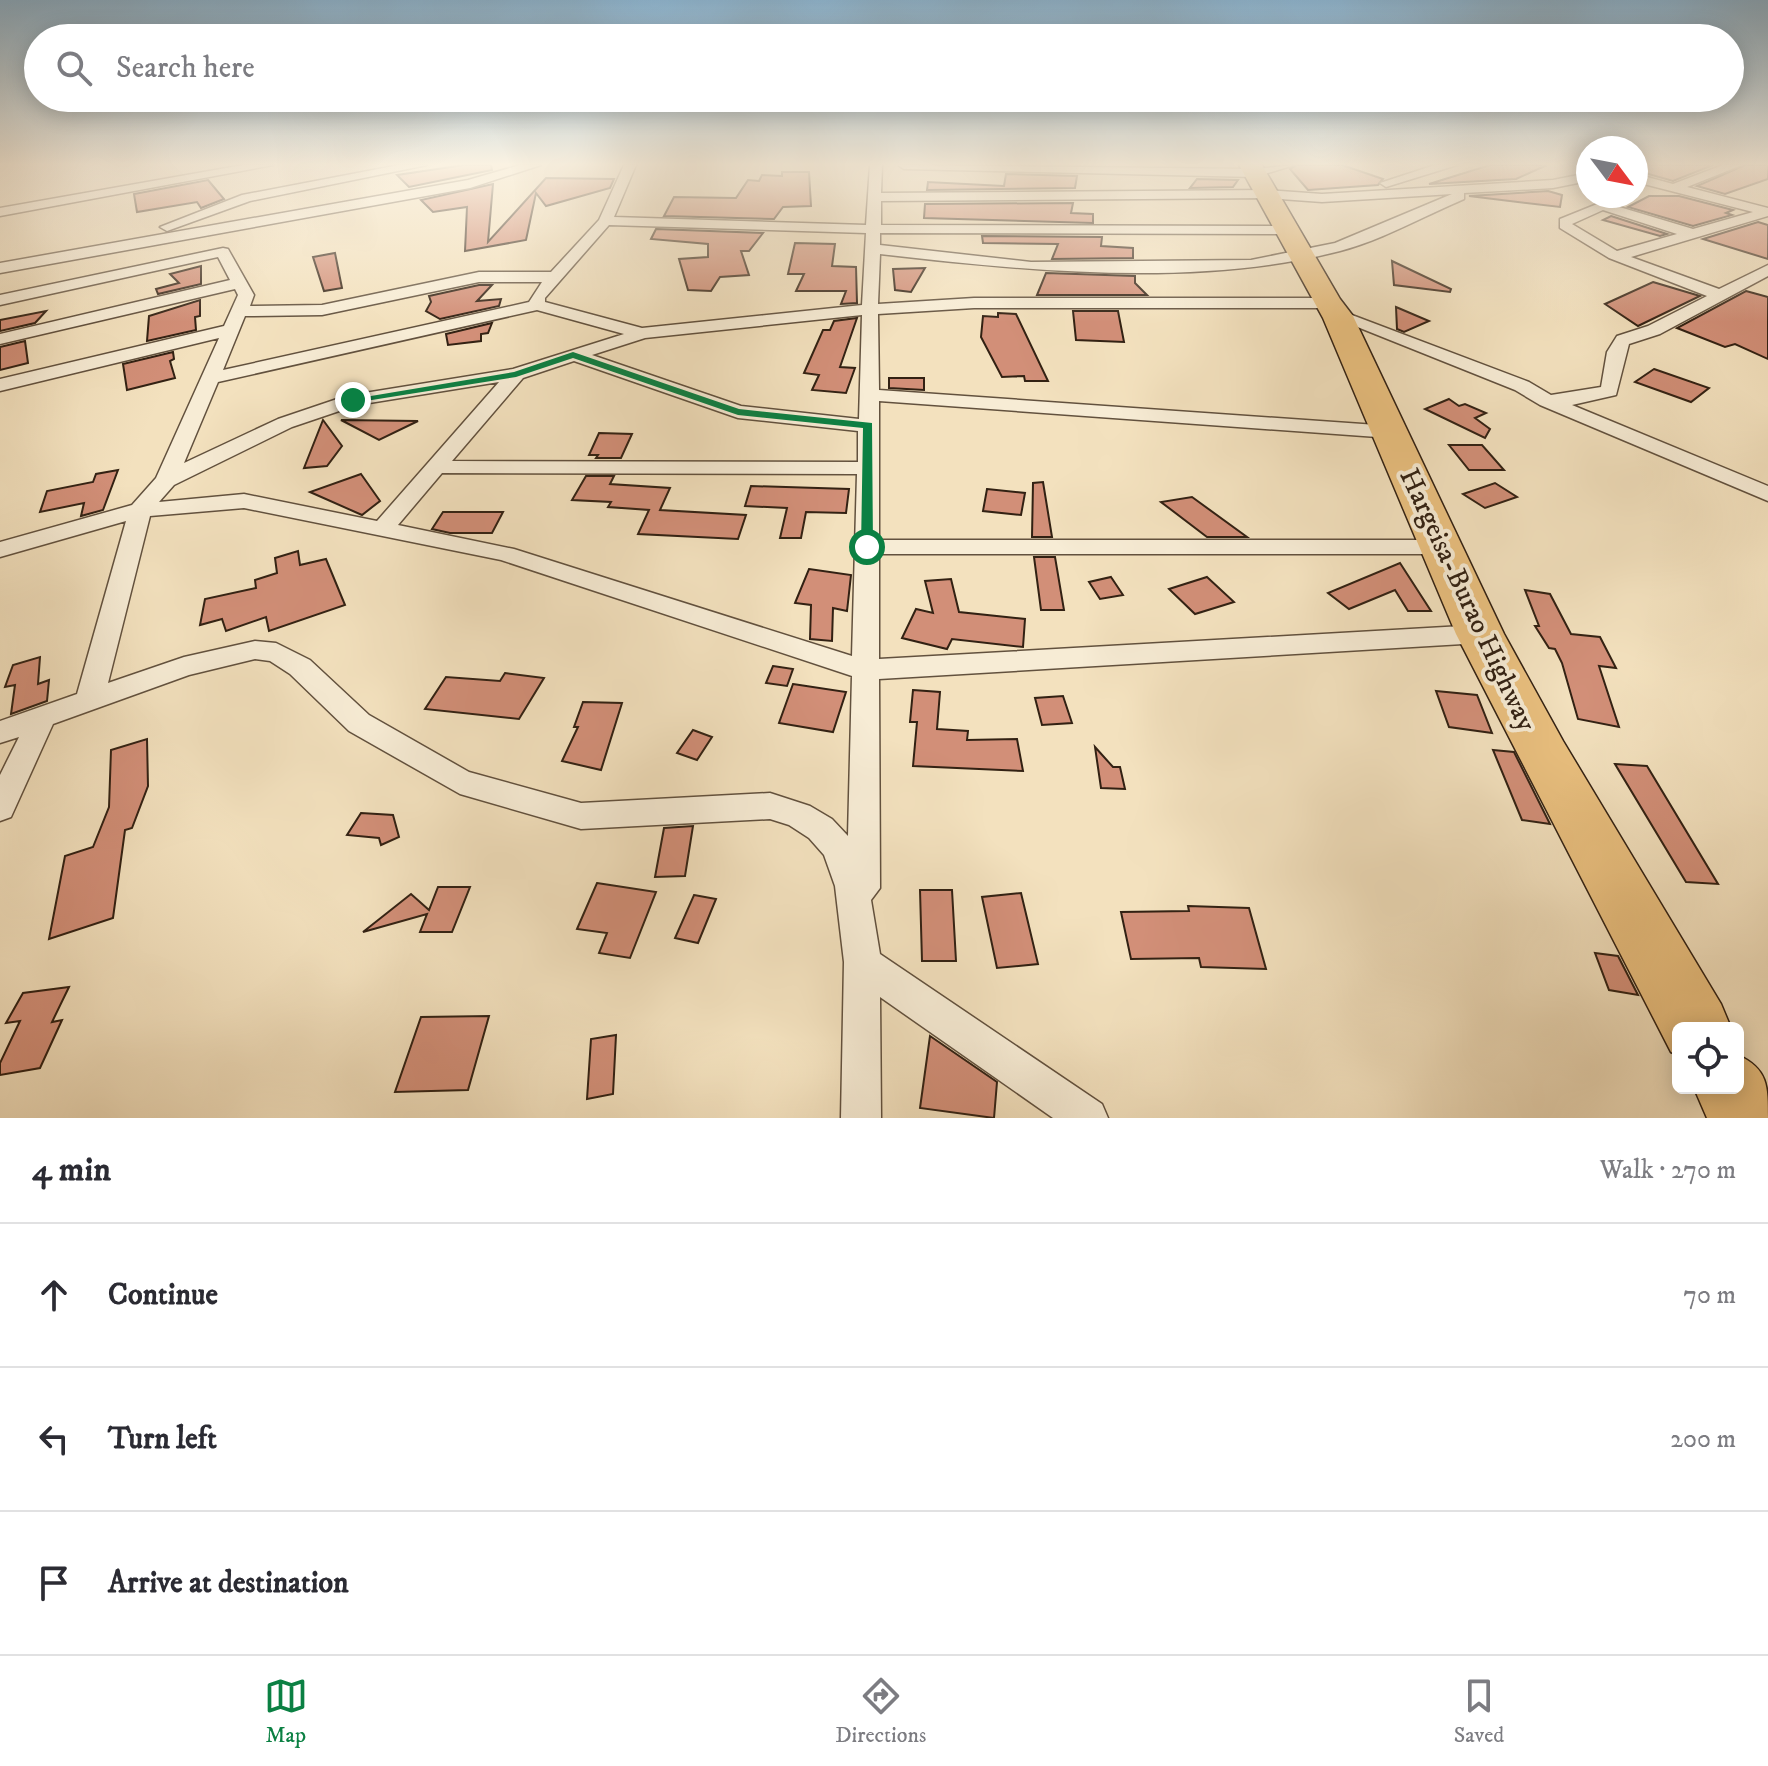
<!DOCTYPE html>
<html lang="en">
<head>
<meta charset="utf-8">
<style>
  :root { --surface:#fff; --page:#f2f2f3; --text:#2b2b33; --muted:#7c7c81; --line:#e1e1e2; --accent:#0b8043 }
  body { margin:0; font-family:"IM FELL DW Pica",serif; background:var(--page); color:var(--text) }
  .controls { position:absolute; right:24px; bottom:24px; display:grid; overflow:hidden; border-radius:12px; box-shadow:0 4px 20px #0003 }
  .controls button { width:72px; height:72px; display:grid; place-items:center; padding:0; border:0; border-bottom:2px solid var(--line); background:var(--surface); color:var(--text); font:40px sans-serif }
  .compass { position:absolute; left:1576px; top:136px; width:72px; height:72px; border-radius:50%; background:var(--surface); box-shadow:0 4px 20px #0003; rotate:122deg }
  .stop { position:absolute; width:24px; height:24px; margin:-18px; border:6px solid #0b8043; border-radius:50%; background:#fff }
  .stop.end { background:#0b8043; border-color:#fff; box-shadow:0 2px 8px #0008 }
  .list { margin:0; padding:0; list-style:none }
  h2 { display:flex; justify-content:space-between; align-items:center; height:104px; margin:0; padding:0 32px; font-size:34px }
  h2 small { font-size:26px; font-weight:400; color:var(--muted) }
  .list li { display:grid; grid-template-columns:52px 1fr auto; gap:24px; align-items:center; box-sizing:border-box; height:144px; padding:0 32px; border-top:2px solid var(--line) }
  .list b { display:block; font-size:30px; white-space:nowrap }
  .list em { font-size:26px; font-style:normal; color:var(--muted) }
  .icon { flex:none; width:44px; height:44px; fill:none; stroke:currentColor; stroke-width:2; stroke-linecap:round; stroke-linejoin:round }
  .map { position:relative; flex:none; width:1768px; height:1118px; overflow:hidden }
  .search { position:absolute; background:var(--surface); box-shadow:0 4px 20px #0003; left:24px; right:24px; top:24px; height:88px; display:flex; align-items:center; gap:20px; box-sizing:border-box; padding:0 28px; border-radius:44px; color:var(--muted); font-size:30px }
  .sheet { height:536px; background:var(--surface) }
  nav { display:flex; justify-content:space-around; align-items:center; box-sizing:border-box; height:112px; border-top:2px solid var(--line); background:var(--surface); font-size:22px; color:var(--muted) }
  nav a { display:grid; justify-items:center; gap:4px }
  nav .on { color:var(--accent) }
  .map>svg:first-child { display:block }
  .building { fill:#d28f78; stroke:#322113; stroke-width:2 }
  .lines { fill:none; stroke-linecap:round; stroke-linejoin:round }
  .street-casing { stroke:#62513e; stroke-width:3 }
  .highway-casing { stroke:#322113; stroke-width:3 }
  .street { fill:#f7ecd5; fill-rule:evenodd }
  .highway { fill:#eac07f; fill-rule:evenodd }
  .route { fill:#0b8043 }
  .labels { text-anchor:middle; stroke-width:8; stroke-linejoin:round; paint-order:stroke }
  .street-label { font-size:28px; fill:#322113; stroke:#f7ecd5 }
</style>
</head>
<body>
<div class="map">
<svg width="1768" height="1118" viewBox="0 0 1768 1118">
  <rect width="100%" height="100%" fill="#f3e1be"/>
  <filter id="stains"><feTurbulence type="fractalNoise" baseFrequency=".0025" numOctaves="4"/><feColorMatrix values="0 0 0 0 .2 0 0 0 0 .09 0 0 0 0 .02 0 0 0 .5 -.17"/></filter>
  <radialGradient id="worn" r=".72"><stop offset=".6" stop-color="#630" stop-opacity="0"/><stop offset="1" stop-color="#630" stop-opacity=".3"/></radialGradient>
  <!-- building -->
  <g class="building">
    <polygon points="464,165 491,165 492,170 409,187 397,175"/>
    <polygon points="1297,165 1342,165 1383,179 1378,185 1308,190 1290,169"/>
    <polygon points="1490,165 1547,165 1516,179 1429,184"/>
    <polygon points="1639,165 1713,165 1673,181 1638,171"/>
    <polygon points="1745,165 1768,165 1768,179 1725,194 1697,186"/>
    <polygon points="782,172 809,172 811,206 783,207 774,219 664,216 674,197 736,198 748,180 759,181 762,175 782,176"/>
    <polygon points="1006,174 1077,176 1075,188 927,190 928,182 1004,186"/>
    <polygon points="546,178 614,179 610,188 546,206 536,193 526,240 465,251 467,207 433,212 421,200 493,184 488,242"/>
    <polygon points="1197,179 1238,180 1233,187 1190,188"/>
    <polygon points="208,180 224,199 201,208 197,202 137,212 134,194"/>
    <polygon points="1548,191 1562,195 1560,207 1469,196"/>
    <polygon points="1649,196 1679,196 1733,210 1726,213 1732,215 1693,226 1628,207"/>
    <polygon points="1073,203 1071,213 1093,214 1093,223 924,218 925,204"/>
    <polygon points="1611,216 1667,234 1660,236 1603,220"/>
    <polygon points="1758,222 1768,225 1768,259 1703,239"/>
    <polygon points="656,229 763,233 749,251 741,251 749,275 720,277 711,291 688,290 679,259 708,257 708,244 651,239"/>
    <polygon points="982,236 1102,237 1101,246 1133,248 1133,258 1052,259 1058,244 983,243"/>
    <polygon points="795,243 835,244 832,266 856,267 857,303 841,304 846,291 796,291 804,274 788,274"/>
    <polygon points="335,253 342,288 324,291 313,257"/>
    <polygon points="1392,261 1451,289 1450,292 1394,285"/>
    <polygon points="201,266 201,284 158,294 156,289 179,283 170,274"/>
    <polygon points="925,268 911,292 895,290 893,269"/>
    <polygon points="1046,273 1135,276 1135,283 1147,295 1037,295"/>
    <polygon points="1653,282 1700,296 1638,326 1605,304"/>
    <polygon points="479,285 492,285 477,301 501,299 499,306 440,319 426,311 431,302 429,296"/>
    <polygon points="1746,291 1768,297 1768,359 1735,344 1725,347 1677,328"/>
    <polygon points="200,300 200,316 195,317 196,330 147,341 149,316"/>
    <polygon points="1396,307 1429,321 1404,332 1397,329"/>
    <polygon points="46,311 35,323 0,331 0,320"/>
    <polygon points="1073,311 1118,311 1124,342 1076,340"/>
    <polygon points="998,313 1016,314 1048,381 1025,381 1024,376 1002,377 981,337 983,316 998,317"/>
    <polygon points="857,318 840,367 855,368 846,393 812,390 819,375 804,373 823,330 830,330 834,321"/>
    <polygon points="492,323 488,333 481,334 481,341 448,345 446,334"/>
    <polygon points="25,341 28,363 0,370 0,347"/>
    <polygon points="173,352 174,359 170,361 175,378 127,390 123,364"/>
    <polygon points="1654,369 1709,388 1691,402 1635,382"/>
    <polygon points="889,378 924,378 924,390 889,388"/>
    <polygon points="1449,399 1459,406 1465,404 1486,413 1475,418 1490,429 1485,438 1425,409"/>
    <polygon points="323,420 342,446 327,466 304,468"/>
    <polygon points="341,420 418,421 379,440"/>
    <polygon points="599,433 632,434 621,458 596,458 598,455 589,455"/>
    <polygon points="1449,445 1482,445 1504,470 1469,470"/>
    <polygon points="118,470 103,510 81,516 84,503 40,512 47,491 93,482 96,474"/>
    <polygon points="361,474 380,501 362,515 310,492"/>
    <polygon points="586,476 614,476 610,484 670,488 660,510 746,515 738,539 638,534 649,510 608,507 611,502 572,500"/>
    <polygon points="1043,482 1052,537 1032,537 1033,483"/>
    <polygon points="1495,483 1517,497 1485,508 1463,494"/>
    <polygon points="751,486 849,489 846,513 806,512 801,538 780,538 787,508 745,506"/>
    <polygon points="987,489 1025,493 1021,515 983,511"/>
    <polygon points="1192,497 1247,537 1207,537 1161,502"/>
    <polygon points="443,512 503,512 492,533 450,533 432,529"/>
    <polygon points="298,551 300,565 326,559 345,605 269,631 266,617 226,631 222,619 200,625 205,599 256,588 255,580 277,573 275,558"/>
    <polygon points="1034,557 1055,557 1064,610 1041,610"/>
    <polygon points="1400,563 1431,611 1408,611 1395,590 1349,609 1328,593"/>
    <polygon points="809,569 851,575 847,611 833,608 832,641 810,639 811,605 795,603"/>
    <polygon points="1111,577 1123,595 1100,599 1089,582"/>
    <polygon points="1207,577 1234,602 1195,614 1169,589"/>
    <polygon points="951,579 959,612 1025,619 1023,647 952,639 947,649 902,638 916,609 933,613 925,581"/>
    <polygon points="1525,590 1550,594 1571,634 1600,637 1616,668 1599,666 1619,727 1578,719 1562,663 1555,649 1549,648 1535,626 1539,626"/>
    <polygon points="40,657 38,684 49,680 47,701 11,714 15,685 5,687 13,665"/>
    <polygon points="773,666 793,669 787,686 766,683"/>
    <polygon points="505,673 544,678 519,719 425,709 446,677 500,681"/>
    <polygon points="793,684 846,692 833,732 779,723"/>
    <polygon points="913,690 940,692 937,729 968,731 967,740 1017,739 1023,771 913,766 917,722 910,722"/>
    <polygon points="1436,691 1477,695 1492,733 1449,727"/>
    <polygon points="1063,696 1072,723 1042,725 1035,698"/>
    <polygon points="583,702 622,703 601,770 562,761 578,727 574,727"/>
    <polygon points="693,730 712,737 697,760 677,753"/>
    <polygon points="147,739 148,786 132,828 125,830 113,918 49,939 65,856 93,847 109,807 111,750"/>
    <polygon points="1095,747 1113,767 1120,767 1125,789 1101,788"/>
    <polygon points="1493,750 1514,752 1550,824 1522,820"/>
    <polygon points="1615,764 1647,766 1718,884 1686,882"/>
    <polygon points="361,813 393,815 399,837 381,845 379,838 347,835"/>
    <polygon points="693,826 685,876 655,877 664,828"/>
    <polygon points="597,883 656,892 630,958 599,953 607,933 577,929"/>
    <polygon points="438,887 470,887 452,932 420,932 427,914 363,932 411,894 429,910"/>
    <polygon points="920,890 952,890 956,961 922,961"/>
    <polygon points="1021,893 1038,964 997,968 982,897"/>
    <polygon points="694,895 716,899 698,943 675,938"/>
    <polygon points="1188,906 1249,908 1266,969 1201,967 1199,958 1131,959 1121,912 1189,911"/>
    <polygon points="1595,953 1618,956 1638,995 1609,990"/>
    <polygon points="69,987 52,1022 62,1020 40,1068 0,1075 0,1063 20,1021 6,1023 23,993"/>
    <polygon points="489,1016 468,1090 395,1092 421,1017"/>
    <polygon points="616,1035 613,1094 587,1099 591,1039"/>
    <polygon points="930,1036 997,1082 994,1118 920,1108"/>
  </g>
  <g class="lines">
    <!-- street casing -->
    <g class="street-casing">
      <g id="street">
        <polygon points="243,165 273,165 0,216 0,208"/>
        <polygon points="399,165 427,165 250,201 167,231 160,227 242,195"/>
        <polygon points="520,165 541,165 470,188 0,273 0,263 468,180"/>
        <path d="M624 165H636L614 217 866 225 870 165H882L881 193 1268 190 1322 194 1553 180 1588 173V181L1553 188 1464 193V199C1424 216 1382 240 1340 251 1197 288 1026 271 880 254L878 304 974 298H1327L1335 303 1327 308H974L878 314 879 390 1391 426 1401 432 1391 438 879 401V540H1443L1455 547 1443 554H879V659L1480 625 1489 628 1493 634 1489 640 1480 643 879 679 880 888 871 900 880 954 1102 1104 1108 1118H1053L880 997 881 1118H841L844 962 835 886 824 855 809 838 789 825 770 819 581 829 460 794 349 731 290 674 270 661 255 659 189 675 53 724 11 817 0 821V775L19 737 0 743V721L77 694 126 521 0 557V542L132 505 156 478 219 338 0 391V379L224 326 238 295 235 289 0 344V334L230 280 218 257 0 305V295L223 248 228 249 254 295 250 306 322 305 479 272H551L599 220ZM1452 194 1335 243 1251 260 1031 262 880 245V233L1287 234 1294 230 1287 226 881 225V201L1268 198 1322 202ZM609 225 866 233 862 305 642 328 545 302V298ZM479 282H542L529 302 223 370 245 316 322 315ZM537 310 624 334 513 369 346 396 278 419 184 463 218 382ZM862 315 859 419 741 406 592 355 645 338ZM574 361 738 418 858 431V462L452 461 523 378ZM499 382 377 521 244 494 159 502 174 485 292 427 357 405ZM442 473 857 474 852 656 514 549 398 525ZM244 508 501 560 852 676 848 836 832 819 810 806 770 793 581 803 469 772 369 715 310 660 276 643 255 641 184 657 108 683 150 516Z"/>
        <polygon points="898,165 1255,169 1294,165 1255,177 904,169"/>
        <polygon points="1435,165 1457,165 1386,187 1380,183"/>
        <path d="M1723 165H1742L1687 187 1768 208V216L1631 257 1719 289 1768 265V276L1660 334 1629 344 1616 395 1572 405 1768 486V501L1540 405 1515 390 1330 316 1332 312H1344L1529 382 1551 395 1601 387 1607 352 1617 336 1648 326 1707 296 1609 258 1560 228V219L1617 196H1636L1616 206 1693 229 1753 212 1636 182V174L1673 184ZM1603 210 1677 234 1617 251 1572 224Z"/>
      </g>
    </g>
    <!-- highway casing -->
    <g class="highway-casing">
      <g id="highway">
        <polygon points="1239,165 1262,165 1340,299 1353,316 1504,634 1563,741 1721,1004 1731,1028 1678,1028 1678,1055 1671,1052 1456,634 1323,318"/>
        <path d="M1738 1055C1768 1069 1768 1086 1768 1118H1707L1694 1088H1738Z"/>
      </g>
    </g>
    <!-- street -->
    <use href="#street" class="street"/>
    <!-- highway -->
    <use href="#highway" class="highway"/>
  </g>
  <!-- sky -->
  <linearGradient id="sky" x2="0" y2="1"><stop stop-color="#8bb7d6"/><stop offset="0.51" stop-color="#faf2e2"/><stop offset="1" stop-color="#faf2e2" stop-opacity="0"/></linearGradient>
  <rect width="1768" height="322" fill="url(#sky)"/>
  <!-- route -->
  <polygon class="route" points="573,352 739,409 872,423 873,547 867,551 861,547 863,428 738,415 573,358 516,377 353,403 347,400 514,372"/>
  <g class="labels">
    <!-- street labels -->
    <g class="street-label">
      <text transform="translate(1469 599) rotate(65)" y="10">Hargeisa-Burao Highway</text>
    </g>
  </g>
  <rect width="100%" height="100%" filter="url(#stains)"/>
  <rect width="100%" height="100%" fill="url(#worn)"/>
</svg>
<div class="controls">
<button><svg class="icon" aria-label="locate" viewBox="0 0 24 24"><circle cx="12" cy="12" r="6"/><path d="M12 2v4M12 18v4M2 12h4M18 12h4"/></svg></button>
</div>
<svg class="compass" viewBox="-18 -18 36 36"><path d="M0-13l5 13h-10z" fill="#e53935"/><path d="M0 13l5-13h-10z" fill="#7c7c81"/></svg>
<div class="stop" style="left:867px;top:547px"></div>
<div class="stop end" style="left:353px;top:400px"></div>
<div class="search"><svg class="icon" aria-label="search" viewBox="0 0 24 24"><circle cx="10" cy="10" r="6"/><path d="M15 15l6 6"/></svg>Search here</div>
</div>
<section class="sheet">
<h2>4 min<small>Walk · 270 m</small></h2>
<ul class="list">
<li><svg class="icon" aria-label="ahead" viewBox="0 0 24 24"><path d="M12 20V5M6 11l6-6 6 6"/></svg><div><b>Continue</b></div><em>70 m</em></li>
<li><svg class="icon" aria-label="left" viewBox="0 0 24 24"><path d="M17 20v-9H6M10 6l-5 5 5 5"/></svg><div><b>Turn left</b></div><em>200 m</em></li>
<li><svg class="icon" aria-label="arrive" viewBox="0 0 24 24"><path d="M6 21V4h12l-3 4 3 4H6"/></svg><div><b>Arrive at destination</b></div></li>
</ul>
</section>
<nav>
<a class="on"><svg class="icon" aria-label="map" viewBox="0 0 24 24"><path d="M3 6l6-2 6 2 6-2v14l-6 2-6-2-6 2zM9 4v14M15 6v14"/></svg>Map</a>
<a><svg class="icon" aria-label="directions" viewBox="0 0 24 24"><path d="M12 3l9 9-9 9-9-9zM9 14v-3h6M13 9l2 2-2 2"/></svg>Directions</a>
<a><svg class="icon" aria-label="saved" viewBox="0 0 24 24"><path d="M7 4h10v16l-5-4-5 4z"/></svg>Saved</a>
</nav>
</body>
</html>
